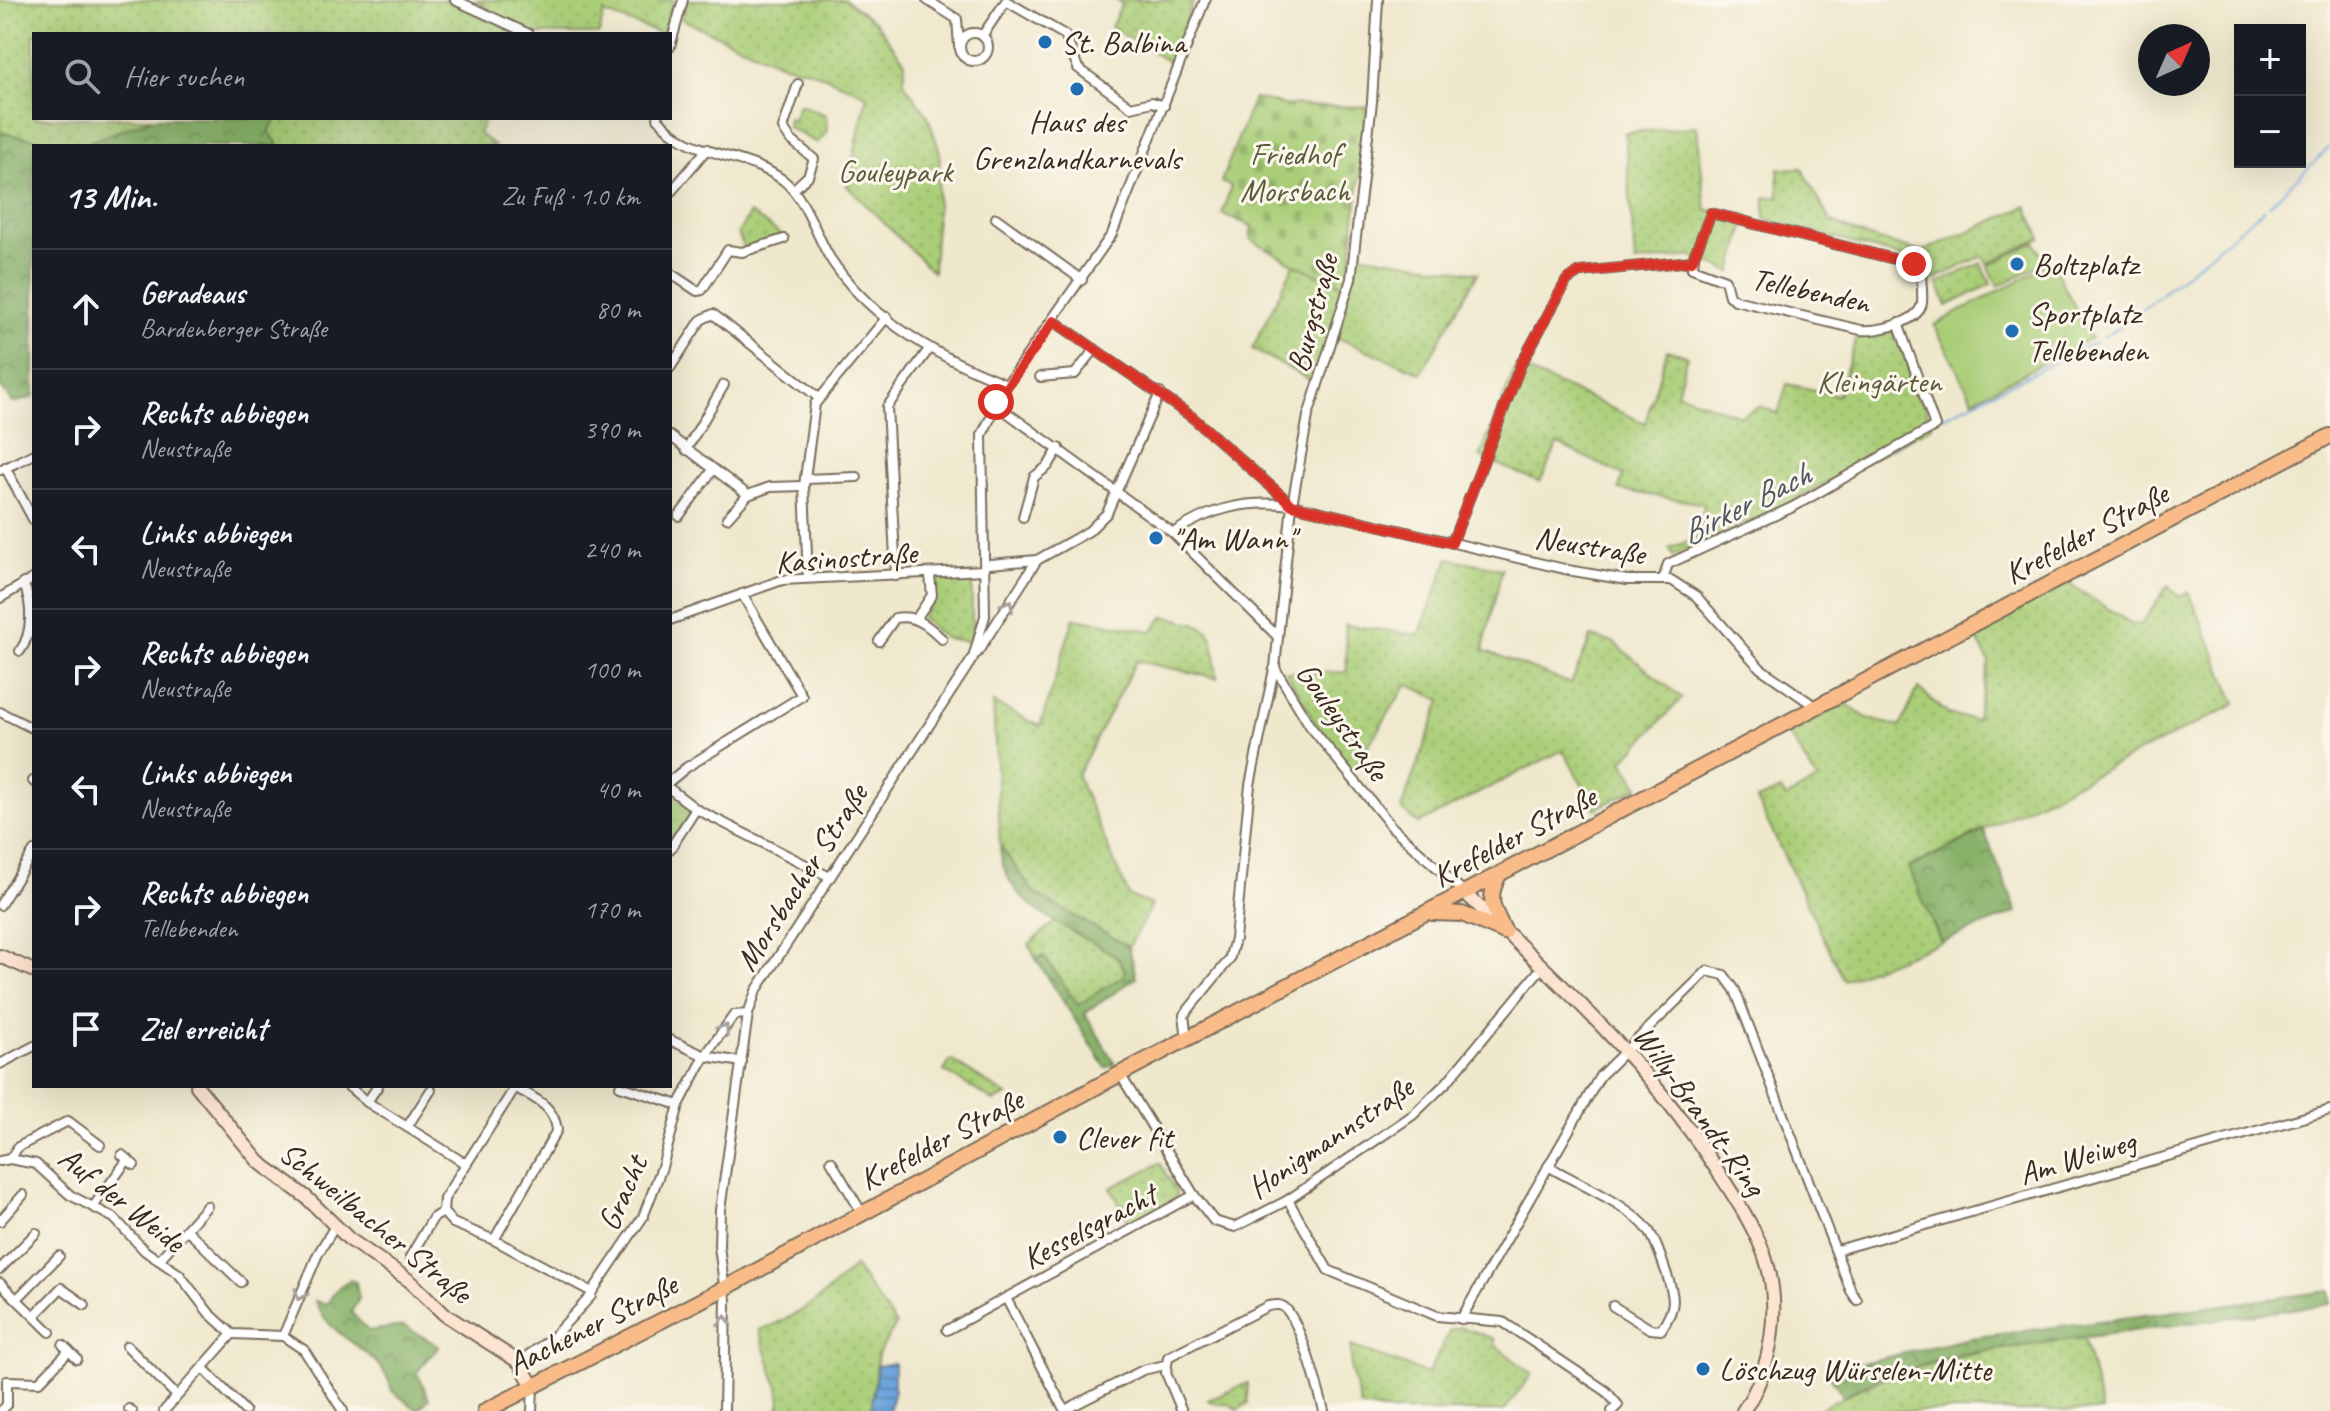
<!DOCTYPE html>
<html lang="de">
<head>
<meta charset="utf-8">
<style>
  :root { --surface:#171b24; --page:#20242c; --text:#f1f3f6; --muted:#9ea1a6; --line:#363941 }
  body { margin:0; font-family:Caveat,sans-serif; background:var(--page); color:var(--text) }
  .controls { position:absolute; right:24px; top:24px; display:grid; overflow:hidden; border-radius:0px; box-shadow:0 8px 32px #0002 }
  .controls button { width:72px; height:72px; display:grid; place-items:center; padding:0; border:0; border-bottom:2px solid var(--line); background:var(--surface); color:var(--text); font:40px sans-serif }
  .compass { position:absolute; left:2138px; top:24px; width:72px; height:72px; border-radius:50%; background:var(--surface); box-shadow:0 8px 32px #0002; rotate:45deg }
  .stop { position:absolute; width:24px; height:24px; margin:-18px; border:6px solid #d93025; border-radius:50%; background:#fff }
  .stop.end { background:#d93025; border-color:#fff; box-shadow:0 2px 8px #0008 }
  .list { margin:0; padding:0; list-style:none }
  h2 { display:flex; justify-content:space-between; align-items:center; height:104px; margin:0; padding:0 32px; font-size:34px }
  h2 small { font-size:26px; font-weight:400; color:var(--muted) }
  .list li { display:grid; grid-template-columns:52px 1fr auto; gap:24px; align-items:center; box-sizing:border-box; height:120px; padding:0 32px; border-top:2px solid var(--line) }
  .list b { display:block; font-size:30px; white-space:nowrap }
  .list p { margin:0; font-size:26px; white-space:nowrap; color:var(--muted) }
  .list em { font-size:26px; font-style:normal; color:var(--muted) }
  .icon { flex:none; width:44px; height:44px; fill:none; stroke:currentColor; stroke-width:2; stroke-linecap:round; stroke-linejoin:round }
  .map { position:relative; flex:none; width:2330px; height:1411px; overflow:hidden }
  .search { position:absolute; background:var(--surface); box-shadow:0 8px 32px #0002; left:32px; top:32px; width:640px; height:88px; display:flex; align-items:center; gap:20px; box-sizing:border-box; padding:0 28px; border-radius:0px; color:var(--muted); font-size:30px }
  .panel { position:absolute; background:var(--surface); box-shadow:0 8px 32px #0002; left:32px; top:144px; width:640px; height:944px; border-radius:0px }
  .map>svg:first-child { display:block }
  .green { fill:url(#green-dots); stroke:#727c4b; stroke-width:2 }
  .forest { fill:url(#forest-crowns); stroke:#616e43; stroke-width:2 }
  .cemetery { fill:url(#cemetery-stones); stroke:#727c4b; stroke-width:2 }
  .pitch { fill:#aace78; stroke:#727c4b; stroke-width:2 }
  .water { fill:url(#water-rules); stroke:#54677c; stroke-width:2 }
  .lines { fill:none; stroke-linecap:round; stroke-linejoin:round }
  .stream { stroke:#6ca4db; stroke-width:2 }
  .street-casing { stroke:#7a6c5b; stroke-width:12 }
  .secondary-casing { stroke:#7a6c5b; stroke-width:16 }
  .primary-casing { stroke:#7a6c5b; stroke-width:18 }
  .street { stroke:#fff; stroke-width:8 }
  .secondary { stroke:#fde4d0; stroke-width:12 }
  .primary { stroke:#f9bc89; stroke-width:14 }
  .oneway { stroke:#a79f9a }
  .route { stroke:#d93025; stroke-width:10 }
  .poi-dot { fill:#1f6fb2; stroke:#fbf7ec; stroke-width:3 }
  .labels { text-anchor:middle; stroke-width:6; stroke-linejoin:round; paint-order:stroke }
  .poi-label { font-size:32px; fill:#3b2a1e; stroke:#fbf7ec; text-anchor:start }
  .park-label { font-size:32px; fill:#5c5b39; stroke:#fbf7ec }
  .street-label { font-size:32px; fill:#3b2a1e; stroke:#fbf7ec }
  .water-label { font-size:34px; font-style:italic; fill:#4c5560; stroke:#fbf7ec }
</style>
</head>
<body>
<div class="map">
<svg width="2330" height="1411" viewBox="0 0 2330 1411">
  <defs>
    <pattern id="green-dots" width="8" height="8" patternUnits="userSpaceOnUse" patternTransform="scale(2)"><rect width="8" height="8" fill="#aace78"/><path d="M2 2h.1M6 6h.1" fill="none" stroke="#93b167" stroke-width="1.8" stroke-linecap="round"/></pattern>
    <pattern id="forest-crowns" width="20" height="18" patternUnits="userSpaceOnUse" patternTransform="scale(2)"><rect width="20" height="18" fill="#87b168"/><path d="M2 6a3 3 0 1 1 6 0M12 15a3 3 0 1 1 6 0" fill="none" stroke="#709055"/></pattern>
    <pattern id="cemetery-stones" width="16" height="16" patternUnits="userSpaceOnUse" patternTransform="scale(2)"><rect width="16" height="16" fill="#aace78"/><path d="M2 7V4a2 2 0 0 1 4 0v3zM10 15v-3a2 2 0 0 1 4 0v3z" fill="#93b167"/></pattern>
    <pattern id="water-rules" width="6" height="5" patternUnits="userSpaceOnUse" patternTransform="scale(2)"><rect width="6" height="5" fill="#6ca4db"/><path d="M0 2.5h6" fill="none" stroke="#5a86b1"/></pattern>
  </defs>
  <rect width="100%" height="100%" fill="#fbf7ec"/>
  <filter id="ink" filterUnits="userSpaceOnUse"><feTurbulence type="fractalNoise" baseFrequency=".0125" numOctaves="2"/><feDisplacementMap in="SourceGraphic" scale="16" xChannelSelector="R" yChannelSelector="G"/><feConvolveMatrix kernelMatrix="1 2 1 2 8 2 1 2 1" color-interpolation-filters="sRGB"/></filter>
  <filter id="wash" filterUnits="userSpaceOnUse"><feTurbulence type="fractalNoise" baseFrequency=".006" numOctaves="4" result="noise"/><feDisplacementMap in="SourceGraphic" scale="32" xChannelSelector="R" yChannelSelector="G"/><feGaussianBlur stdDeviation="1.8" result="paint"/><feColorMatrix in="noise" values="0 0 0 0 0 0 0 0 0 0 0 0 0 0 0 0 0 1.4 0 .05"/><feComposite in="paint" operator="in"/></filter>
  <g filter="url(#wash)">
    <rect width="100%" height="100%" fill="#efe8cd"/>
    <!-- green -->
    <g class="green">
      <polygon points="0,0 446,0 485,18 490,10 476,0 674,0 662,34 604,13 599,34 34,34 34,118 153,118 79,146 0,133"/>
      <polygon points="688,0 845,0 875,22 905,62 904,83 928,116 940,153 933,272 847,186 867,95 809,70 784,65 681,19"/>
      <polygon points="1116,0 1194,0 1170,63 1111,27 1122,4"/>
      <polygon points="799,104 826,115 827,132 817,143 787,127 788,118 793,120"/>
      <polygon points="277,118 486,118 478,133 495,146 279,146 269,131"/>
      <polygon points="1697,126 1706,210 1747,215 1732,272 1691,256 1635,263 1625,133"/>
      <polygon points="1802,168 1830,221 1862,235 1921,252 2027,206 2041,238 1987,264 1982,256 1925,284 1921,265 1916,261 1765,219 1765,197 1779,197 1778,169"/>
      <polygon points="750,213 783,236 744,249 738,233"/>
      <polygon points="1352,253 1478,273 1421,373 1331,335 1314,382 1252,349 1294,264 1347,287"/>
      <polygon points="1981,263 1991,284 1947,306 1938,283"/>
      <polygon points="1897,328 1932,426 1774,511 1673,556 1670,548 1699,537 1704,504 1619,490 1623,475 1558,444 1540,482 1480,457 1516,366 1645,423 1667,350 1687,356 1677,393 1740,416 1761,406 1778,414 1787,384 1838,395 1857,336"/>
      <polygon points="1449,558 1502,569 1483,650 1571,684 1591,637 1613,642 1682,698 1623,761 1639,787 1595,809 1563,750 1418,824 1401,809 1441,700 1407,684 1351,773 1314,721 1286,672 1347,672 1345,625 1419,635"/>
      <polygon points="972,574 972,642 944,638 921,618 932,603 934,577"/>
      <polygon points="2068,583 2129,622 2141,625 2168,585 2179,597 2189,592 2236,704 1909,867 1941,942 1844,980 1757,800 1781,790 1786,798 1817,780 1789,735 1845,703 1867,718 1900,727 1918,688 1948,714 1976,720 1989,662 1974,633"/>
      <path d="M1164 616C1215 627 1213 626 1217 678L1136 661 1077 776 1129 896 1152 905 1129 947 1034 893 1000 845 993 703 1040 726 1074 618 1152 631Z"/>
      <polygon points="670,793 692,810 670,844"/>
      <polygon points="1055,922 1114,954 1125,971 1123,976 1077,1006 1044,957 1036,959 1029,944"/>
      <polygon points="951,1060 1007,1095 994,1101 944,1071"/>
      <polygon points="1160,1163 1176,1191 1176,1197 1131,1226 1111,1188"/>
      <path d="M854 1266 896 1325 878 1354 871 1411H778L781 1397 759 1330C800 1316 825 1297 854 1266Z"/>
      <polygon points="1461,1327 1495,1339 1495,1345 1532,1374 1504,1411 1383,1411 1361,1407 1351,1370 1351,1346 1428,1374 1450,1330"/>
      <path d="M2084 1338 2102 1411H1816C1907 1359 1983 1351 2084 1338Z"/>
      <polygon points="1248,1383 1248,1403 1238,1410 1228,1403 1216,1404 1208,1400"/>
    </g>
    <!-- forest -->
    <g class="forest">
      <polygon points="153,118 277,118 269,131 279,146 34,146 34,397 13,403 0,386 0,133 79,146"/>
      <polygon points="1984,831 2017,912 1941,942 1909,868"/>
      <path d="M1000 845 1034 893 1129 947 1136 978 1085 1013 1115 1064 1106 1068 1036 959 1044 956 1078 1005 1123 976 1125 970 1118 958C1074 926 1002 911 1000 845Z"/>
      <path d="M349 1280 356 1282 359 1299 351 1312 368 1331 404 1326 439 1346 417 1372 429 1399 418 1410 392 1391C383 1348 330 1342 315 1301L326 1304 339 1287Z"/>
      <polygon points="2330,1291 2330,1304 1963,1354 1881,1377 1843,1396 1827,1371 1970,1338"/>
    </g>
    <!-- cemetery -->
    <polygon class="cemetery" points="1254,98 1284,105 1367,107 1348,287 1294,264 1250,239 1252,226 1222,214 1231,186 1221,182"/>
    <!-- pitch -->
    <g class="pitch">
      <polygon points="2035,242 2045,263 1998,286 1988,266"/>
      <polygon points="2052,263 2091,338 1973,400 1934,325"/>
    </g>
    <!-- water -->
    <polygon class="water" points="894,1363 894,1391 889,1411 871,1411 877,1366"/>
    <g class="lines">
      <!-- stream -->
      <g class="stream">
        <polyline points="2269,205 2330,147"/>
        <polyline points="2104,337 2129,321 2264,209"/>
        <polyline points="1943,417 2096,342"/>
        <polyline points="1882,451 1909,436"/>
        <polyline points="1839,475 1878,453"/>
        <polyline points="1709,550 1776,519"/>
      </g>
    </g>
  </g>
  <g filter="url(#ink)">
    <g class="lines">
      <!-- street casing -->
      <g class="street-casing">
        <g id="street">
          <polyline points="455,0 529,34"/>
          <polyline points="927,0 957,19 959,46"/>
          <circle cx="974" cy="47" r="14"/>
          <polyline points="982,36 1006,1 1065,35 1078,68 1131,107 1152,102 1164,106"/>
          <polyline points="670,47 683,0"/>
          <path d="M658 118C686 157 747 153 783 180 805 197 816 235 830 258 870 320 941 359 1007 384"/>
          <polyline points="793,190 808,176 814,159 790,139 783,128 798,84"/>
          <polyline points="670,193 707,149"/>
          <polyline points="996,218 1082,280"/>
          <polyline points="670,273 697,291 702,290 728,250 742,252 784,239"/>
          <polyline points="1054,321 1192,417 1292,505 1573,571 1627,580 1671,580 1696,596 1760,668 1816,707"/>
          <polyline points="670,368 701,320 713,314 819,398"/>
          <polyline points="1040,377 1075,374 1095,349"/>
          <polyline points="1009,414 1173,533 1278,637 1275,668 1310,726 1392,827 1464,892"/>
          <polyline points="670,436 748,495 770,487 804,486"/>
          <polyline points="686,450 724,385"/>
          <polyline points="5,467 34,521"/>
          <polyline points="1,470 34,454"/>
          <polyline points="805,479 857,477"/>
          <polyline points="679,516 713,470"/>
          <polyline points="1023,517 1034,477 1048,466 1059,448"/>
          <polyline points="727,518 748,495"/>
          <path d="M1173 533C1210 508 1246 500 1291 505"/>
          <path d="M1452 543 1521 364 1567 280 1580 272 1692 261 1711 213 1914 264 1921 271C1921 281 1923 293 1922 303 1919 323 1876 332 1861 330L1735 300 1729 296 1725 280 1692 268 1694 259"/>
          <polyline points="990,564 1037,560"/>
          <polyline points="896,576 887,407 929,349"/>
          <polyline points="808,578 804,486 815,404 887,317"/>
          <polyline points="1663,579 1668,564 1793,507 1935,426 1898,323"/>
          <polyline points="0,598 34,578"/>
          <polyline points="916,619 932,595 930,576"/>
          <polyline points="670,620 782,580 984,570"/>
          <polyline points="1278,637 1292,505 1308,416 1351,279 1372,102 1378,0"/>
          <path d="M879 641 895 618C914 614 928 625 942 639"/>
          <path d="M20 651C33 633 33 603 23 583"/>
          <polyline points="977,653 1037,560 1089,531 1107,513 1160,393"/>
          <polyline points="0,712 34,729"/>
          <polyline points="33,781 34,782"/>
          <polyline points="670,781 687,767 802,696 742,594"/>
          <polyline points="670,789 696,809 828,876"/>
          <polyline points="670,849 696,809"/>
          <polyline points="0,905 34,851"/>
          <polyline points="1187,1039 1184,1015 1229,960 1235,939 1250,785 1274,669"/>
          <polyline points="670,1040 705,1056 742,1062"/>
          <polyline points="0,1064 34,1046"/>
          <polyline points="1120,1074 1194,1195 1214,1221 1235,1227 1288,1200 1413,1115 1447,1082 1543,966"/>
          <polyline points="348,1086 367,1102 466,1164"/>
          <polyline points="516,1086 444,1199 443,1212 453,1223 494,1240 592,1292 643,1217 662,1167 679,1105 705,1056 734,1015 748,1014"/>
          <polyline points="620,1086 679,1105"/>
          <polyline points="367,1102 378,1086"/>
          <polyline points="407,1127 431,1090"/>
          <polyline points="122,1155 134,1165"/>
          <polyline points="10,1159 18,1147 68,1121 100,1145"/>
          <polyline points="0,1161 10,1159 36,1164 70,1195 114,1218 145,1251 179,1274 209,1313 232,1334 283,1336"/>
          <polyline points="831,1161 862,1213"/>
          <path d="M1548 1166C1576 1183 1631 1205 1649 1231 1657 1243 1661 1258 1666 1272 1675 1299 1677 1306 1661 1330L1650 1329 1613 1306"/>
          <polyline points="1288,1200 1328,1270 1437,1316 1503,1322 1606,1391 1618,1405 1612,1411"/>
          <polyline points="93,1207 128,1159"/>
          <polyline points="0,1221 23,1195"/>
          <polyline points="335,1226 318,1254 283,1336 304,1350 343,1411"/>
          <polyline points="188,1231 241,1282"/>
          <path d="M494 1240 557 1130C554 1105 535 1099 515 1087"/>
          <polyline points="1837,1250 2330,1110"/>
          <polyline points="410,1257 433,1218 443,1212"/>
          <polyline points="159,1260 207,1206"/>
          <polyline points="0,1269 36,1233"/>
          <polyline points="0,1283 50,1332"/>
          <polyline points="1006,1298 1065,1411"/>
          <polyline points="17,1299 59,1256"/>
          <polyline points="34,1316 61,1288 85,1305"/>
          <polyline points="1461,1319 1600,1076 1707,971 1724,975 1735,990 1851,1291 1857,1300"/>
          <polyline points="947,1330 1194,1195"/>
          <polyline points="63,1345 77,1359"/>
          <polyline points="127,1346 177,1396"/>
          <polyline points="519,1362 552,1338 591,1296"/>
          <polyline points="204,1369 245,1411"/>
          <polyline points="129,1409 132,1411"/>
          <polyline points="1065,1410 1143,1370 1165,1365"/>
          <polyline points="1,1411 7,1405 7,1381 39,1382 69,1351"/>
          <polyline points="164,1411 232,1334"/>
          <polyline points="532,1411 533,1386"/>
          <polyline points="724,1411 726,1300 719,1246 720,1210 748,1014 756,991 973,658 985,616 982,435 1007,384 1112,234 1205,0"/>
          <path d="M1182 1411 1166 1373 1168 1357 1268 1306C1274 1305 1281 1303 1286 1309 1301 1325 1318 1388 1324 1411"/>
        </g>
      </g>
      <!-- secondary casing -->
      <g class="secondary-casing">
        <g id="secondary">
          <path d="M1464 892C1554 977 1645 1060 1713 1164 1732 1193 1752 1222 1764 1254 1782 1304 1773 1368 1743 1411"/>
          <polyline points="0,956 34,971"/>
          <polyline points="197,1086 259,1162 306,1197 349,1239 410,1281 444,1314 519,1362 533,1386"/>
        </g>
      </g>
      <!-- primary casing -->
      <g class="primary-casing">
        <g id="primary">
          <path d="M1499 875C1486 899 1493 909 1505 932"/>
          <polyline points="1432,913 1462,914 1505,932"/>
          <polyline points="485,1411 725,1288 1120,1074 2330,436"/>
        </g>
      </g>
      <!-- street -->
      <use href="#street" class="street"/>
      <!-- secondary -->
      <use href="#secondary" class="secondary"/>
      <!-- primary -->
      <use href="#primary" class="primary"/>
    </g>
    <!-- one-way arrows -->
    <defs><path id="oneway-chevron" d="M-2-3.5L2.5 0L-2 3.5" fill="none" stroke-width="1.6" stroke-linecap="round" stroke-linejoin="round" transform="scale(2)"/></defs>
    <g class="oneway">
      <use href="#oneway-chevron" transform="translate(1008 605) rotate(-62)"/>
      <use href="#oneway-chevron" transform="translate(724 1029) rotate(-54)"/>
      <use href="#oneway-chevron" transform="translate(300 1295) rotate(113)"/>
      <use href="#oneway-chevron" transform="translate(725 1321) rotate(-88)"/>
    </g>
  </g>
  <g class="lines" filter="url(#ink)">
    <!-- route -->
    <polyline class="route" points="996,402 1054,321 1192,417 1292,505 1452,543 1521,364 1567,280 1580,272 1692,261 1711,213 1914,264"/>
  </g>
  <!-- markers -->
  <g class="poi-dot">
    <circle cx="1045" cy="42" r="8"/>
    <circle cx="1077" cy="89" r="8"/>
    <circle cx="2017" cy="264" r="8"/>
    <circle cx="2012" cy="331" r="8"/>
    <circle cx="1156" cy="538" r="8"/>
    <circle cx="1060" cy="1137" r="8"/>
    <circle cx="1703" cy="1369" r="8"/>
  </g>
  <g class="labels">
    <!-- poi labels -->
    <g class="poi-label">
      <text x="1061" y="53">St. Balbina</text>
      <text x="1077" y="132" text-anchor="middle">Haus des<tspan x="1077" dy="37">Grenzlandkarnevals</tspan></text>
      <text x="2033" y="275">Boltzplatz</text>
      <text x="2028" y="324">Sportplatz<tspan x="2028" dy="37">Tellebenden</tspan></text>
      <text x="1172" y="549">"Am Wann"</text>
      <text x="1076" y="1148">Clever fit</text>
      <text x="1719" y="1380">Löschzug Würselen-Mitte</text>
    </g>
    <!-- park labels -->
    <g class="park-label">
      <text x="1295" y="164">Friedhof<tspan x="1295" dy="37">Morsbach</tspan></text>
      <text x="895" y="182">Gouleypark</text>
      <text x="1879" y="392">Kleingärten</text>
    </g>
    <!-- street labels -->
    <g class="street-label">
      <text transform="translate(1811 290) rotate(12)" y="11">Tellebenden</text>
      <text transform="translate(1312 313) rotate(-75)" y="11">Burgstraße</text>
      <text transform="translate(2086 533) rotate(-28)" y="11">Krefelder Straße</text>
      <text transform="translate(1590 545) rotate(9)" y="11">Neustraße</text>
      <text transform="translate(846 557) rotate(-4)" y="11">Kasinostraße</text>
      <text transform="translate(1343 721) rotate(55)" y="11">Gouleystraße</text>
      <text transform="translate(1514 836) rotate(-28)" y="11">Krefelder Straße</text>
      <text transform="translate(801 877) rotate(-57)" y="11">Morsbacher Straße</text>
      <text transform="translate(1700 1110) rotate(54)" y="11">Willy-Brandt-Ring</text>
      <text transform="translate(1330 1137) rotate(-34)" y="11">Honigmannstraße</text>
      <text transform="translate(941 1139) rotate(-28)" y="11">Krefelder Straße</text>
      <text transform="translate(2077 1157) rotate(-17)" y="11">Am Weiweg</text>
      <text transform="translate(622 1193) rotate(-66)" y="11">Gracht</text>
      <text transform="translate(122 1199) rotate(38)" y="11">Auf der Weide</text>
      <text transform="translate(376 1222) rotate(39)" y="11">Schweilbacher Straße</text>
      <text transform="translate(1089 1226) rotate(-28)" y="11">Kesselsgracht</text>
      <text transform="translate(592 1324) rotate(-27)" y="11">Aachener Straße</text>
    </g>
    <!-- water labels -->
    <g class="water-label">
      <text transform="translate(1745 503) rotate(-27)" y="12">Birker Bach</text>
    </g>
  </g>
</svg>
<div class="controls">
<button>+</button>
<button>−</button>
</div>
<svg class="compass" viewBox="-18 -18 36 36"><path d="M0-13l5 13h-10z" fill="#e53935"/><path d="M0 13l5-13h-10z" fill="#9ea1a6"/></svg>
<div class="stop" style="left:996px;top:402px"></div>
<div class="stop end" style="left:1914px;top:264px"></div>
<div class="search"><svg class="icon" aria-label="search" viewBox="0 0 24 24"><circle cx="10" cy="10" r="6"/><path d="M15 15l6 6"/></svg>Hier suchen</div>
<section class="panel">
<h2>13 Min.<small>Zu Fuß · 1.0 km</small></h2>
<ul class="list">
<li><svg class="icon" aria-label="ahead" viewBox="0 0 24 24"><path d="M12 20V5M6 11l6-6 6 6"/></svg><div><b>Geradeaus</b><p>Bardenberger Straße</p></div><em>80 m</em></li>
<li><svg class="icon" aria-label="right" viewBox="0 0 24 24"><path d="M7 20v-9h11M14 6l5 5-5 5"/></svg><div><b>Rechts abbiegen</b><p>Neustraße</p></div><em>390 m</em></li>
<li><svg class="icon" aria-label="left" viewBox="0 0 24 24"><path d="M17 20v-9H6M10 6l-5 5 5 5"/></svg><div><b>Links abbiegen</b><p>Neustraße</p></div><em>240 m</em></li>
<li><svg class="icon" aria-label="right" viewBox="0 0 24 24"><path d="M7 20v-9h11M14 6l5 5-5 5"/></svg><div><b>Rechts abbiegen</b><p>Neustraße</p></div><em>100 m</em></li>
<li><svg class="icon" aria-label="left" viewBox="0 0 24 24"><path d="M17 20v-9H6M10 6l-5 5 5 5"/></svg><div><b>Links abbiegen</b><p>Neustraße</p></div><em>40 m</em></li>
<li><svg class="icon" aria-label="right" viewBox="0 0 24 24"><path d="M7 20v-9h11M14 6l5 5-5 5"/></svg><div><b>Rechts abbiegen</b><p>Tellebenden</p></div><em>170 m</em></li>
<li><svg class="icon" aria-label="arrive" viewBox="0 0 24 24"><path d="M6 21V4h12l-3 4 3 4H6"/></svg><div><b>Ziel erreicht</b></div></li>
</ul>
</section>
</div>
</body>
</html>
